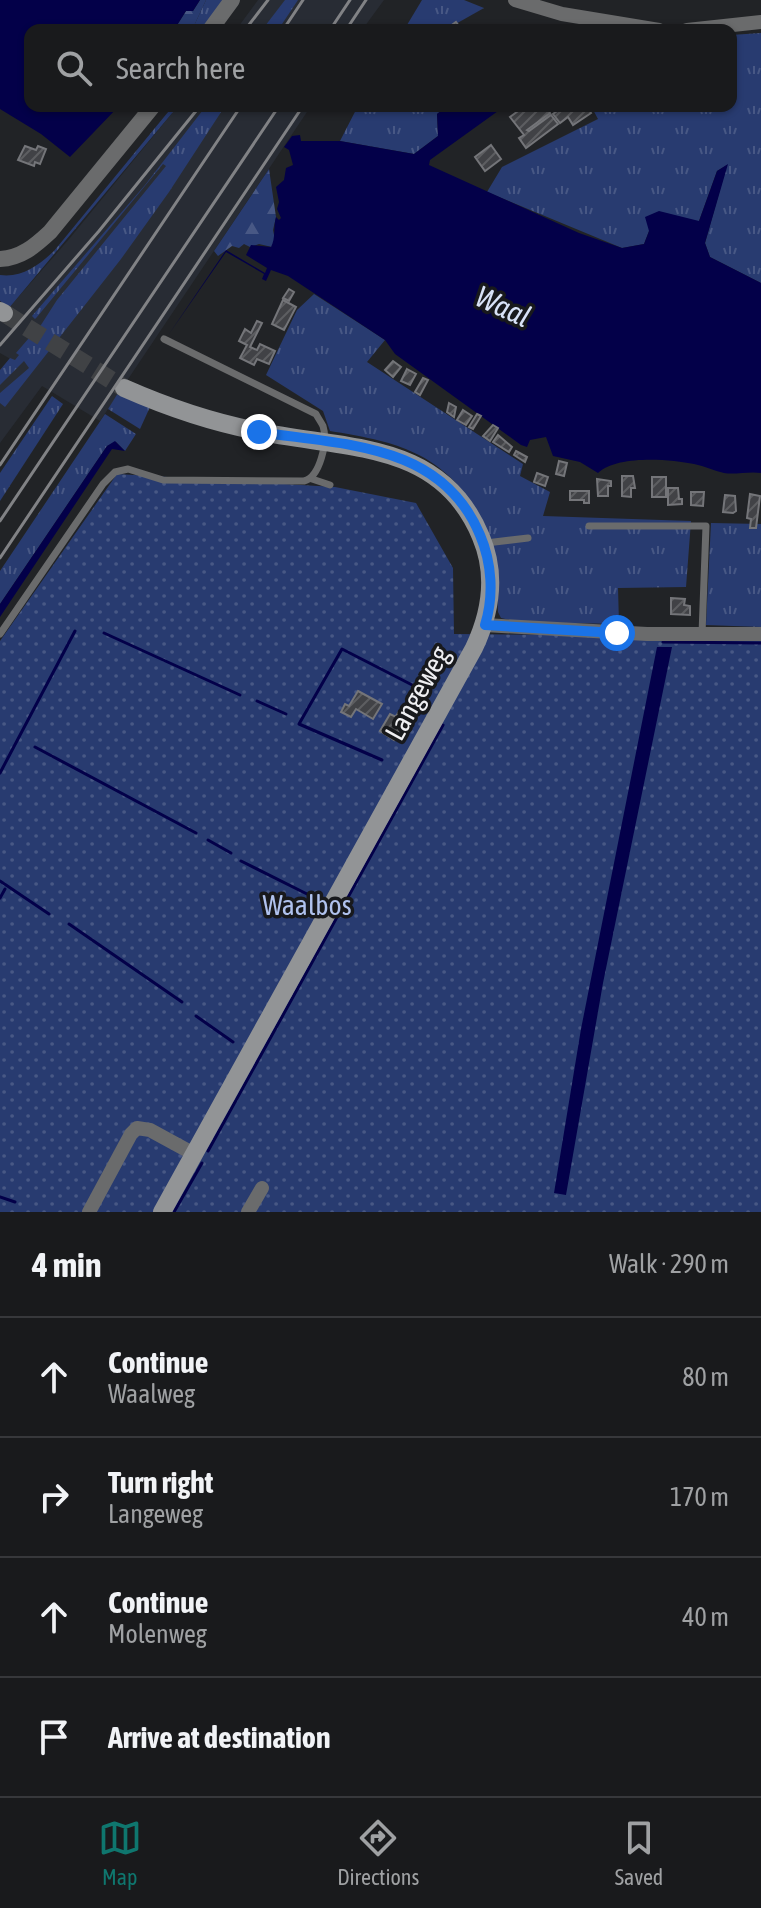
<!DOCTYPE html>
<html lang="en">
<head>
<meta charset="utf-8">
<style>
  :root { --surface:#191a1c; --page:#222325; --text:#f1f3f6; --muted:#9fa1a3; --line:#37383b; --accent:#0f766e }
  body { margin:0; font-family:"Asap Condensed",sans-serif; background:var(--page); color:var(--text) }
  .stop { position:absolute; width:24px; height:24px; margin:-18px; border:6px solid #1a73e8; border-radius:50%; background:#fff }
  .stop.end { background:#1a73e8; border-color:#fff; box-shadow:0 2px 8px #0008 }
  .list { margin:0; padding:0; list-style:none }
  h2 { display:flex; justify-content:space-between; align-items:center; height:104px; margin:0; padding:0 32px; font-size:34px }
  h2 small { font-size:26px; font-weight:400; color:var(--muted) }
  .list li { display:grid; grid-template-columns:52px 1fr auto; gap:24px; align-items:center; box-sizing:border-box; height:120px; padding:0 32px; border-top:2px solid var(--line) }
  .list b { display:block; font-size:30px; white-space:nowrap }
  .list p { margin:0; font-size:26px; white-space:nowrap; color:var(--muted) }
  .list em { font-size:26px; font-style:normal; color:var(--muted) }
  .icon { flex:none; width:44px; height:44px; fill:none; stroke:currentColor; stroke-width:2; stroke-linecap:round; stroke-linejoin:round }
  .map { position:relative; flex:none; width:761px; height:1212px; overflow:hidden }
  .search { position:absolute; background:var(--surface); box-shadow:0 2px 6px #0004; left:24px; right:24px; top:24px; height:88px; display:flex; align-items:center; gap:20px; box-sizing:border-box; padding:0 28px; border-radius:16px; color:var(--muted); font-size:30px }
  .sheet { height:584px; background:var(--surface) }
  nav { display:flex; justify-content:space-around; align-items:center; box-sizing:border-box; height:112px; border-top:2px solid var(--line); background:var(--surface); font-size:22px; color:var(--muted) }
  nav a { display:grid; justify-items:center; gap:4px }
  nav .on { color:var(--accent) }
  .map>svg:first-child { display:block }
  .built { fill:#282c34 }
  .grass { fill:url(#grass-tufts) }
  .forest { fill:url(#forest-firs) }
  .park { fill:url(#park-dots) }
  .water { fill:#030049 }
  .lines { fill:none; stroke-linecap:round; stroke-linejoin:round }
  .stream { stroke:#030049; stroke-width:3 }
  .building { fill:url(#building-hatch); stroke:#747579; stroke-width:2 }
  .secondary-tunnel { stroke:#404245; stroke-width:18; stroke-dasharray:18 9; stroke-linecap:butt }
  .service { stroke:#6a6b6c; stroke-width:7 }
  .minor { stroke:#6a6b6c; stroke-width:14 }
  .tertiary { stroke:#6a6b6c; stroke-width:16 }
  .secondary { stroke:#929496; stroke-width:18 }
  .rail { stroke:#818285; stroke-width:3 }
  .route { stroke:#1a73e8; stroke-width:10 }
  .labels { text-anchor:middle; stroke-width:7; stroke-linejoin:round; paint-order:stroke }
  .street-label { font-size:28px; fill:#efeff2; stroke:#18191c }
  .park-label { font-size:28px; fill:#b0c2ed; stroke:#18191c }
  .water-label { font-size:30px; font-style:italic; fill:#d8e2f7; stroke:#18191c }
</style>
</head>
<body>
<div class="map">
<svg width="761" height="1212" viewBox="0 0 761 1212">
  <defs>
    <pattern id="grass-tufts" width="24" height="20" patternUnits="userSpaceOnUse" patternTransform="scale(2)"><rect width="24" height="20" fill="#283b70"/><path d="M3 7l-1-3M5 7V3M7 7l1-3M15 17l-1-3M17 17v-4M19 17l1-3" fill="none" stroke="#485885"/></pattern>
    <pattern id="forest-firs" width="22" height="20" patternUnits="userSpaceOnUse" patternTransform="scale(2)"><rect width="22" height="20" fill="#283b70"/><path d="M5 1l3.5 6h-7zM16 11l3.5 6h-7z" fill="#485885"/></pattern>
    <pattern id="park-dots" width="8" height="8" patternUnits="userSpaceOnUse" patternTransform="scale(2)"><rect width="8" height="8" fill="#283b70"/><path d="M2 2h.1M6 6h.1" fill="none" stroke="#485885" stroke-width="1.8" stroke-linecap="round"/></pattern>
    <pattern id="building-hatch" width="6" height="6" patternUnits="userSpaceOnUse" patternTransform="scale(2)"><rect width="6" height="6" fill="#414246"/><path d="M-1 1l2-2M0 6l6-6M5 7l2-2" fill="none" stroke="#5d5e61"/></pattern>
  </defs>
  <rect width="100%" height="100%" fill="#212326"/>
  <!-- built -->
  <g class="built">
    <polygon points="258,0 384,0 362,30 236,30"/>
    <polygon points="178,106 311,106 100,421 42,386 0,443 0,377 14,361 0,353 0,318 70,238"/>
  </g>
  <!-- grass -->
  <g class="grass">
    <polygon points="206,0 229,0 206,30 192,30"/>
    <polygon points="285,0 298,0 278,30 262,30"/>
    <polygon points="422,0 464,0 484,8 445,30 404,30"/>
    <polygon points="761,33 761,283 710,257 705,243 727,165 717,171 699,221 649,231 644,244 622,248 487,192 502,167 598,119 591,106 731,106 731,35"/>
    <path d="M173 106H178L9 308 0 301V275C22 278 39 265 54 251Z"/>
    <polygon points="206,106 225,106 169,192 121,259 5,407 0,403 0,393 29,368 24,361 0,385 0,370 10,358 15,360 19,355 16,353 29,338 32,339 57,300 166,166 163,164 37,317 35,319 32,316 145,185"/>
    <polygon points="358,106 447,106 437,114 438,136 414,154 340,141"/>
    <path d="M314 294 385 340 367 362 523 464 520 476 550 492 543 516 691 521 686 587 618 588 619 624 519 622 501 618 498 612C497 593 498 574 495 556 491 537 484 520 473 505 437 450 391 441 330 431L323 411 266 375 297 310Z"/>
    <polygon points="118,393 150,407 140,429 108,409"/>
    <polygon points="52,396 63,404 0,501 0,473"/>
    <polygon points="105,414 136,434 125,451 116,442 107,446 0,604 0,571"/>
    <polygon points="711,523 761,524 761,627 706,625"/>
  </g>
  <!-- forest -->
  <g class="forest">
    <polygon points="200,0 206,0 192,30 174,30 186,11 193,11"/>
    <polygon points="269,169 276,217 273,230 275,240 272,247 259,244 250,247 244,244 239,248 232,246 218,256 214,251"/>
  </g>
  <!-- park -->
  <polygon class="park" points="117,474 335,487 416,503 453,568 454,634 761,637 761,1212 0,1212 0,641"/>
  <!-- water -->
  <g class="water">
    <polygon points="0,0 200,0 193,11 186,11 174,30 30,30 30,106 119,106 70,157 41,134 0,109"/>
    <path d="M447 106H505L430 160 429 165 579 233 622 248 644 244 649 231 645 217 659 211 699 221 717 171 728 164 705 243 710 257 761 283V473C749 471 735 475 724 473 714 471 705 466 694 464 669 459 617 455 598 473L580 462 553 456 546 437 530 440 527 447 521 445 395 354 385 340 288 276 271 270 266 281 262 279 264 274 226 252 169 334 226 250 265 273 267 268 246 255 251 245 271 247C276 238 273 227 276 217L279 220 281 218 277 209 279 202 276 187 284 180 286 168 293 165 289 150 284 147 292 136 300 135 301 141H340L414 154 438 136 437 114Z"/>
    <polygon points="115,441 125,451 112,449 0,617 0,604 107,446"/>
    <polygon points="657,647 672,647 603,983 566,1195 554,1193 581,1029"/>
  </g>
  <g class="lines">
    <!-- stream -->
    <g class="stream">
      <polyline points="104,633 240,695"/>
      <polyline points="663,642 761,643"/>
      <polyline points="257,701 286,714"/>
      <polyline points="35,747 196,833"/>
      <polyline points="382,760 299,724 342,649 420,689"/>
      <polyline points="0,773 75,631"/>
      <polyline points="208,840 231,853"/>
      <polyline points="241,861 311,896"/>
      <polyline points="0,881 49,914"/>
      <polyline points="0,898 5,889"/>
      <polyline points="69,924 182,1002"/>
      <polyline points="196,1016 233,1042"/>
      <polyline points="208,1151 443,725"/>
      <polyline points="0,1197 15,1202"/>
      <polyline points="174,1212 202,1163"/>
    </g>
  </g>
  <!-- building -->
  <g class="building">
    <polygon points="456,22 462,30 445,30"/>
    <polygon points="525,106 545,106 550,113 527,130 529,131 551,115 558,124 526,148 519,138 524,135 510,117"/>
    <polygon points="564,106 586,106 591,113 573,125 568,117 560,123 553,114"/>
    <polygon points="491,145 501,159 485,171 475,157"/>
    <polygon points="25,146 36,150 38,146 46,149 40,164 35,162 34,166 18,160"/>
    <polygon points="289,289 294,292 289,301 283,298"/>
    <polygon points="283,300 296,307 284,330 272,324"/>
    <polygon points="257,321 262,323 250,347 257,350 260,344 275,351 269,364 257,359 254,365 240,358 247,345 239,341 245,329 251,333"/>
    <polygon points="393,361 401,367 393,377 385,370"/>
    <polygon points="407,369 416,374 410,385 401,381"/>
    <polygon points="423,378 428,380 420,395 415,392"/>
    <polygon points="449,403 456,407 454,417 447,412"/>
    <polygon points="463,410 472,416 466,425 457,420"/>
    <polygon points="477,414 481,416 473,429 469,427"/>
    <polygon points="493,425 498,428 490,441 483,436"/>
    <polygon points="498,435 512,447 509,452 493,442"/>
    <polygon points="516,451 527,457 525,462 514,455"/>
    <polygon points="559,461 567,463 564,476 556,474"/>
    <polygon points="537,473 548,477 545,486 534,482"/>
    <polygon points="622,476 633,476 635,488 631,488 631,497 622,496"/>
    <rect x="652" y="477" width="14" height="20"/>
    <polygon points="597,479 611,481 611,486 608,486 608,496 598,496"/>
    <polygon points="668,488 678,488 679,499 682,499 682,504 668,505"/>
    <polygon points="570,491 589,491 589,503 584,503 584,500 570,500"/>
    <polygon points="691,492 704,492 703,506 691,505"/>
    <polygon points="750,494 760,496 756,528 750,528 751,519 747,518"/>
    <polygon points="725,495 735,496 736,511 733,513 723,512"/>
    <polygon points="671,598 685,599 684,605 690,606 690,615 671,614"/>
    <polygon points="358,691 382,704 373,719 356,709 351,717 341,712 345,704 349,706"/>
    <polygon points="398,713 406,718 394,740 380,731 390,714 396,717"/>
  </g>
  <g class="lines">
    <!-- secondary-tunnel -->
    <polyline class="secondary-tunnel" points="4,313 124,388"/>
    <!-- service -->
    <g class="service">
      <polyline points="312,479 330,485"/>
      <polyline points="589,526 706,526 702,634"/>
      <polyline points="486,543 528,538"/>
      <path d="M0 634 103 484 115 472 128 469 163 480 304 481C320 477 328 442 323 426 321 422 318 418 316 414L164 339"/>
    </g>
    <!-- minor -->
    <g class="minor">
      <polyline points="515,0 562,14 659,30"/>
      <polyline points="687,30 761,22"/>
      <polyline points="485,625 647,634 761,634"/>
      <polyline points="89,1212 131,1134 137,1128 150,1130 194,1154"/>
      <polyline points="248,1212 262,1188"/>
    </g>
    <!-- tertiary -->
    <g class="tertiary">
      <polyline points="210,30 232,0"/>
      <path d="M0 259C21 258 35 246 50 232L153 106"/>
    </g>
    <!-- secondary -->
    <g class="secondary">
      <polyline points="0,311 4,313"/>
      <path d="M124 388C167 407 211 422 257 431 344 450 441 439 481 537 497 575 491 612 474 648L162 1212"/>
    </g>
    <!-- rail -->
    <g class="rail">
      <polyline points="245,30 268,0"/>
      <polyline points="283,30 303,0"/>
      <polyline points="330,30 350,0"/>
      <polyline points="346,30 366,0"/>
      <polyline points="0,345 99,231 200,106"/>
      <polyline points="0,465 241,106"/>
      <polyline points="0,521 279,106"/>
      <polyline points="0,558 303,106"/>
    </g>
  </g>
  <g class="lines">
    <!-- route -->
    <path class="route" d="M259 432C344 445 442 443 480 535 492 563 494 596 485 625L617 633"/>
  </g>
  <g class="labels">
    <!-- street labels -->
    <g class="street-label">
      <text transform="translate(417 693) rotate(-61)" y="10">Langeweg</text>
    </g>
    <!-- park labels -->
    <g class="park-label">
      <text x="307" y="915">Waalbos</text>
    </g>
    <!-- water labels -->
    <g class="water-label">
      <text transform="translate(503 307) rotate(25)" y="10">Waal</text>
    </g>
  </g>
</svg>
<div class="stop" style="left:617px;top:633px"></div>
<div class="stop end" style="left:259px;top:432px"></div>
<div class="search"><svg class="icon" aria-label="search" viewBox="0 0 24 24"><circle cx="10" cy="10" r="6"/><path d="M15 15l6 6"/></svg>Search here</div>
</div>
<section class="sheet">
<h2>4 min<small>Walk · 290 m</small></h2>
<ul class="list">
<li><svg class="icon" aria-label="ahead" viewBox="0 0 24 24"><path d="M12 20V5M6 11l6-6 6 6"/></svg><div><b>Continue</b><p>Waalweg</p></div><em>80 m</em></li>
<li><svg class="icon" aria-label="right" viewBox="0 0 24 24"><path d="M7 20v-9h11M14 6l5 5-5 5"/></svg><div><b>Turn right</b><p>Langeweg</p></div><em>170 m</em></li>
<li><svg class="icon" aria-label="ahead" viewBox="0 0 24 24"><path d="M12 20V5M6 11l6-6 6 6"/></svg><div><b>Continue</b><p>Molenweg</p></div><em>40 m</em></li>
<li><svg class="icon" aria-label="arrive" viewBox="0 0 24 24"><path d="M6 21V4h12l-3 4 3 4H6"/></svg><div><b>Arrive at destination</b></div></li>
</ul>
</section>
<nav>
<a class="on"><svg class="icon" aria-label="map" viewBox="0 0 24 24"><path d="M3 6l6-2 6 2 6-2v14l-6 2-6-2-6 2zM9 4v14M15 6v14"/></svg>Map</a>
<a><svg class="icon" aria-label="directions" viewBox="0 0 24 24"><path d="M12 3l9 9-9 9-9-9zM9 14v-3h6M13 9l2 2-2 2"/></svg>Directions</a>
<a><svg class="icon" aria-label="saved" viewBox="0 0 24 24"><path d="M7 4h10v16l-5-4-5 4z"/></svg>Saved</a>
</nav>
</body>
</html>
